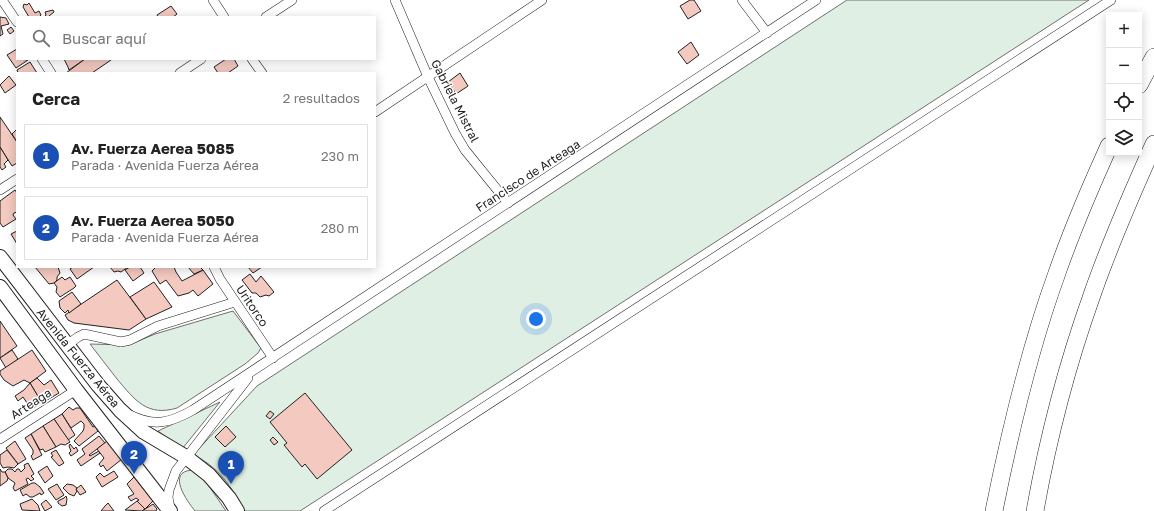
<!DOCTYPE html>
<html lang="es">
<head>
<meta charset="utf-8">
<style>
  :root { --surface:#fff; --page:#f2f2f2; --text:#222; --muted:#767676; --line:#e0e0e0; --accent:#db2777 }
  body { margin:0; font-family:"Golos Text",sans-serif; background:var(--page); color:var(--text) }
  .controls { position:absolute; right:12px; top:12px; display:grid; overflow:hidden; border-radius:0px; box-shadow:0 2px 10px #0003 }
  .controls button { width:36px; height:36px; display:grid; place-items:center; padding:0; border:0; border-bottom:1px solid var(--line); background:var(--surface); color:var(--text); font:20px sans-serif }
  .you { position:absolute; left:536px; top:319px; width:14px; height:14px; margin:-10px; border:3px solid #fff; border-radius:50%; background:#1a73e8; box-shadow:0 0 0 6px #1a73e833 }
  .badge { display:grid; place-items:center; width:26px; height:26px; border-radius:50%; background:var(--accent); color:#fff; font-size:13px; font-weight:700 }
  .pin { position:absolute; translate:-50% -33px; filter:drop-shadow(0 1px 2px #0008) }
  .pin::after { content:''; position:absolute; top:21px; width:14px; height:12px; background:inherit; clip-path:polygon(0 0,100% 0,50% 100%) }
  .list { margin:0; padding:0; list-style:none }
  h2 { display:flex; justify-content:space-between; align-items:center; height:52px; margin:0; padding:0 16px; font-size:17px }
  h2 small { font-size:13px; font-weight:400; color:var(--muted) }
  .list li { display:grid; grid-template-columns:26px 1fr auto; gap:12px; align-items:center; box-sizing:border-box; height:64px; margin:0 8px 8px; padding:0 8px; border:1px solid var(--line); border-radius:0px }
  .list b { display:block; font-size:15px; white-space:nowrap }
  .list p { margin:0; font-size:13px; white-space:nowrap; color:var(--muted) }
  .list em { font-size:13px; font-style:normal; color:var(--muted) }
  .icon { flex:none; width:22px; height:22px; fill:none; stroke:currentColor; stroke-width:2; stroke-linecap:round; stroke-linejoin:round }
  .map { position:relative; flex:none; width:1154px; height:511px; overflow:hidden }
  .search { position:absolute; background:var(--surface); box-shadow:0 2px 10px #0003; left:16px; top:16px; width:360px; height:44px; display:flex; align-items:center; gap:10px; box-sizing:border-box; padding:0 14px; border-radius:0px; color:var(--muted); font-size:15px }
  .panel { position:absolute; background:var(--surface); box-shadow:0 2px 10px #0003; left:16px; top:72px; width:360px; height:196px; border-radius:0px }
  .map>svg:first-child { display:block }
  .green { fill:#e0efe3; stroke:#6f6f6f }
  .building { fill:#f3c9c0; stroke:#222 }
  .lines { fill:none; stroke-linecap:round; stroke-linejoin:round }
  .street-casing { stroke:#222; stroke-width:10 }
  .primary-casing { stroke:#222; stroke-width:16 }
  .highway-casing { stroke:#222; stroke-width:18 }
  .street { stroke:#fff; stroke-width:9 }
  .primary { stroke:#fff; stroke-width:14 }
  .highway { stroke:#fff; stroke-width:17 }
  .labels { text-anchor:middle; stroke-width:3; stroke-linejoin:round; paint-order:stroke }
  .street-label { font-size:12px; fill:#222; stroke:#fff }
</style>
</head>
<body>
<div class="map">
<svg width="1154" height="511" viewBox="0 0 1154 511">
  <rect width="100%" height="100%" fill="#fff"/>
  <!-- green -->
  <g class="green">
    <path d="M847 0H1089L300 511H244C232 487 218 466 193 455L257 386Z"/>
    <path d="M233 311 261 348 258 353 245 364 177 408C147 417 135 400 117 379 108 367 99 356 90 344L129 345 155 334Z"/>
    <polygon points="220,402 182,449 158,431"/>
    <path d="M192 470 202 476 226 511H195C187 501 166 472 192 470Z"/>
  </g>
  <!-- building -->
  <g class="building">
    <polygon points="690,0 694,0 701,11 688,19 680,6"/>
    <polygon points="29,3 35,13 39,11 41,15 39,17 29,17 23,7 24,4 27,5"/>
    <polygon points="171,6 177,14 173,17 158,17 157,15"/>
    <polygon points="53,10 54,12 49,16 50,17 44,17 46,15 45,12"/>
    <polygon points="0,17 6,18 9,24 1,26 3,34 0,36"/>
    <polygon points="11,27 14,31 10,34 7,30"/>
    <polygon points="691,42 699,55 687,64 678,52"/>
    <polygon points="17,49 17,59 28,60 16,68 7,55"/>
    <polygon points="64,59 85,59 69,70 68,67"/>
    <polygon points="85,59 110,59 111,60 92,73 66,73"/>
    <polygon points="226,59 234,59 238,66 228,73 218,73 214,67"/>
    <polygon points="30,62 37,73 18,73 17,70"/>
    <polygon points="460,73 468,86 456,94 448,82"/>
    <polygon points="9,76 16,85 5,93 0,85"/>
    <polygon points="0,117 17,142 17,163 12,166 0,147"/>
    <polygon points="16,130 17,130 17,142 12,134"/>
    <polygon points="0,147 8,160 4,164 6,167 2,170 0,167"/>
    <polygon points="15,190 17,193 17,212 14,213 13,215 16,219 3,227 0,223 0,201"/>
    <polygon points="17,231 17,244 11,234"/>
    <polygon points="35,267 58,267 60,273 57,277 57,280 54,283 49,284"/>
    <polygon points="73,267 94,267 77,279 70,269"/>
    <polygon points="110,267 128,267 121,272 118,271 114,272"/>
    <polygon points="130,267 140,267 144,273 133,281 125,270"/>
    <polygon points="156,267 174,267 176,272 182,281 203,270 213,284 198,296 193,290 189,293 178,296 166,280 160,284 152,271"/>
    <polygon points="188,267 200,267 203,270 194,274"/>
    <polygon points="248,267 262,267 253,273"/>
    <polygon points="250,274 256,282 261,276 274,292 269,296 266,295 260,297 256,293 252,293 242,280"/>
    <polygon points="62,277 65,280 70,277 76,286 74,288 60,297 56,292 57,287 54,283"/>
    <polygon points="117,280 146,319 129,330 74,323 68,320 65,315"/>
    <polygon points="154,282 172,307 146,319 130,297"/>
    <polygon points="72,292 81,304 69,313 68,310 65,313 60,308 59,301"/>
    <polygon points="0,321 17,346 0,358"/>
    <polygon points="12,350 18,359 6,368 0,358"/>
    <polygon points="32,350 46,371 30,383 24,380 13,386 4,380 0,374 0,371"/>
    <polygon points="37,378 44,385 51,380 59,393 42,403 30,383"/>
    <polygon points="30,383 42,403 31,409 23,397 18,401 15,396 24,390"/>
    <polygon points="305,393 352,450 317,479 305,464 302,467 284,445 287,443 270,422"/>
    <polygon points="69,407 73,410 76,408 80,408 93,427 95,426 98,431 79,446 74,441 83,431 84,428 84,424 81,421 71,428 62,414"/>
    <polygon points="270,411 274,414 270,419 266,416"/>
    <polygon points="62,414 75,435 68,440 54,419"/>
    <polygon points="54,419 70,442 65,445 61,444 56,447 43,426"/>
    <polygon points="43,426 56,447 45,452 43,449 40,450 31,434"/>
    <polygon points="226,426 236,437 225,447 215,437"/>
    <polygon points="31,434 42,455 33,460 31,456 33,454 33,450 25,438"/>
    <polygon points="99,436 105,443 89,455 90,456 99,451 100,453 81,466 77,460 85,454 82,449"/>
    <polygon points="273,437 278,442 274,445 270,440"/>
    <polygon points="15,441 26,459 18,464 6,448"/>
    <polygon points="107,441 122,459 107,471 103,465 101,467 99,464 104,458 97,449"/>
    <polygon points="70,444 74,449 76,447 78,451 71,456 69,453 71,451 69,446"/>
    <polygon points="7,450 18,464 14,468 8,467 3,468 0,463 0,455"/>
    <polygon points="56,450 64,463 59,466 51,457 53,456 51,453"/>
    <polygon points="28,463 34,474 31,476 34,479 31,481 28,478 26,479 28,484 15,491 13,488 15,483 8,478 5,472 8,469 12,469 15,472 17,469 19,469 21,472 25,468 24,465"/>
    <polygon points="47,466 53,476 45,483 38,472"/>
    <polygon points="0,469 2,472 5,472 8,478 7,481 0,486"/>
    <polygon points="114,471 118,477 102,487 96,477 100,473 104,477"/>
    <polygon points="134,477 153,501 145,509 137,501 139,500 136,498 131,501 128,497 134,494 127,484"/>
    <polygon points="32,483 35,483 40,487 44,493 41,495 40,493 33,497 30,497 26,494 23,496 20,490"/>
    <polygon points="57,484 64,495 56,500 48,489"/>
    <polygon points="67,484 73,485 77,488 76,489 77,491 74,496 69,494 63,488"/>
    <polygon points="81,485 86,492 80,495 76,489"/>
    <polygon points="66,496 67,499 66,505 62,506 58,503 58,501 64,498"/>
    <polygon points="32,499 38,505 40,511 22,510 20,504"/>
    <polygon points="46,500 52,507 45,511 41,504"/>
    <polygon points="137,501 145,509 142,511 125,510"/>
    <polygon points="108,503 114,511 101,511 105,506"/>
    <polygon points="153,504 157,509 156,511 142,511"/>
  </g>
  <g class="lines">
    <!-- street casing -->
    <g class="street-casing">
      <g id="street">
        <polyline points="2,0 17,22"/>
        <polyline points="213,0 224,17"/>
        <polyline points="395,0 428,77 455,133 465,150 508,203"/>
        <polyline points="742,0 767,33"/>
        <polyline points="266,17 292,0"/>
        <polyline points="42,59 51,73"/>
        <polyline points="252,59 262,73"/>
        <polyline points="180,73 201,59"/>
        <polyline points="375,112 542,0"/>
        <polyline points="0,190 17,179"/>
        <polyline points="214,267 220,279 273,358"/>
        <polyline points="67,345 78,337 84,334 121,342 130,340 158,326 235,302"/>
        <path d="M130 415C154 427 170 423 193 410L816 0"/>
        <polyline points="0,439 76,390"/>
        <polyline points="170,509 168,497 169,490 176,471 248,378"/>
        <polyline points="324,511 1111,0"/>
      </g>
    </g>
    <!-- primary casing -->
    <g class="primary-casing">
      <g id="primary">
        <polyline points="0,257 98,385 120,410 144,432 186,457 209,475 229,498 237,511"/>
        <polyline points="0,287 76,390 170,511"/>
      </g>
    </g>
    <!-- highway casing -->
    <g class="highway-casing">
      <g id="highway">
        <polyline points="1139,85 1154,57"/>
        <path d="M994 511C1010 431 1029 350 1057 273 1072 230 1090 188 1109 146"/>
        <path d="M1035 511C1048 438 1067 365 1092 295 1110 243 1132 193 1154 144"/>
      </g>
    </g>
    <!-- street -->
    <use href="#street" class="street"/>
    <!-- primary -->
    <use href="#primary" class="primary"/>
    <!-- highway -->
    <use href="#highway" class="highway"/>
  </g>
  <g class="labels">
    <!-- street labels -->
    <g class="street-label">
      <text transform="translate(455 101) rotate(63)" y="4">Gabriela Mistral</text>
      <text transform="translate(528 176) rotate(-33)" y="4">Francisco de Arteaga</text>
      <text transform="translate(252 306) rotate(56)" y="4">Uritorco</text>
      <text transform="translate(78 358) rotate(51)" y="4">Avenida Fuerza Aérea</text>
      <text transform="translate(31 404) rotate(-33)" y="4">Arteaga</text>
    </g>
  </g>
</svg>
<div class="controls">
<button>+</button>
<button>−</button>
<button><svg class="icon" aria-label="locate" viewBox="0 0 24 24"><circle cx="12" cy="12" r="6"/><path d="M12 2v4M12 18v4M2 12h4M18 12h4"/></svg></button>
<button><svg class="icon" aria-label="layers" viewBox="0 0 24 24"><path d="M12 4l9 5-9 5-9-5zM3 14l9 5 9-5"/></svg></button>
</div>
<div class="you"></div>
<div class="pin badge" style="left:231px;top:484px;background:#1a4fb4">1</div>
<div class="pin badge" style="left:134px;top:474px;background:#1a4fb4">2</div>
<div class="search"><svg class="icon" aria-label="search" viewBox="0 0 24 24"><circle cx="10" cy="10" r="6"/><path d="M15 15l6 6"/></svg>Buscar aquí</div>
<section class="panel">
<h2>Cerca<small>2 resultados</small></h2>
<ul class="list">
<li><span class="badge" style="background:#1a4fb4">1</span><div><b>Av. Fuerza Aerea 5085</b><p>Parada · Avenida Fuerza Aérea</p></div><em>230 m</em></li>
<li><span class="badge" style="background:#1a4fb4">2</span><div><b>Av. Fuerza Aerea 5050</b><p>Parada · Avenida Fuerza Aérea</p></div><em>280 m</em></li>
</ul>
</section>
</div>
</body>
</html>
